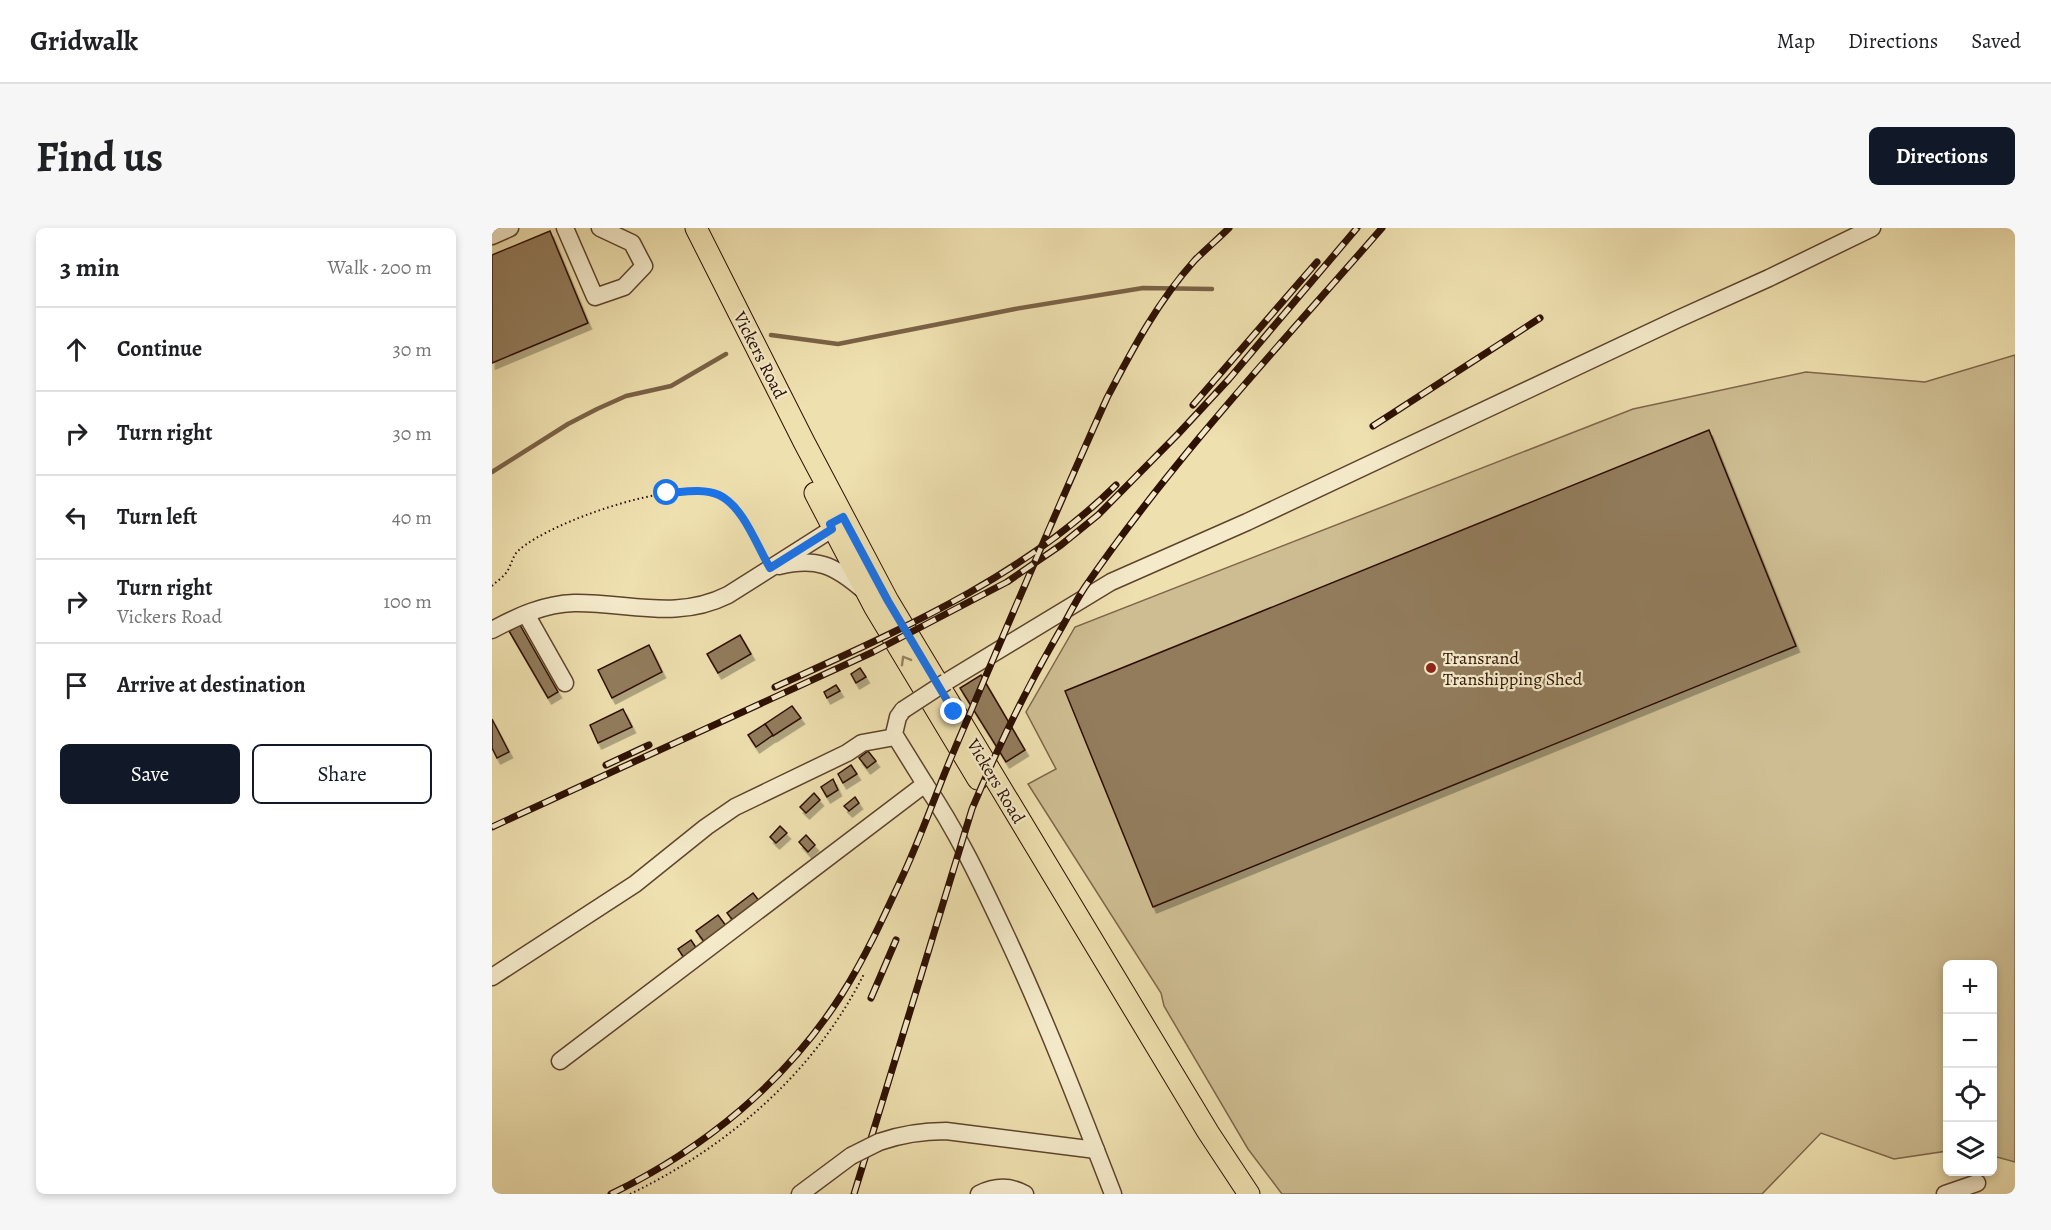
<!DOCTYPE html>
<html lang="en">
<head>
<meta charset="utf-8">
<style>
  :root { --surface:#fff; --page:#f6f6f6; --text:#202124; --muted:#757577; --line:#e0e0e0; --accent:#111827 }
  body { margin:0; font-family:Alegreya,serif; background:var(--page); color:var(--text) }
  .controls { position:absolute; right:18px; bottom:18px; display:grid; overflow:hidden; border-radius:9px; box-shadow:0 3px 9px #0003 }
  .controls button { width:54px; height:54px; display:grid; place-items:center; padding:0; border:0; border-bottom:2px solid var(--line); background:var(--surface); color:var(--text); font:30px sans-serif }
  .stop { position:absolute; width:18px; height:18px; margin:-14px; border:4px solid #1a73e8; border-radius:50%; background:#fff }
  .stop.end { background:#1a73e8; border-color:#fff; box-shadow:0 2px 6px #0008 }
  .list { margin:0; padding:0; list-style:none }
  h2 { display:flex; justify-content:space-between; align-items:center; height:78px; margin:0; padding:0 24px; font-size:26px }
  h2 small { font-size:20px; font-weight:400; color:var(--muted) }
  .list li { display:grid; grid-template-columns:39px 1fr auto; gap:18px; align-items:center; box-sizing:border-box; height:84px; padding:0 24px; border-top:2px solid var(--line) }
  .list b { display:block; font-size:22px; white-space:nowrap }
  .list p { margin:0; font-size:20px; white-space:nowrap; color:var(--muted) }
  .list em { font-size:20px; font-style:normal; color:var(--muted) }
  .actions { display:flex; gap:12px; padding:18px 24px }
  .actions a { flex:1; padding:14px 0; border:2px solid var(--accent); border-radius:9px; text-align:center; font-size:21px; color:var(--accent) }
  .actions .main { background:var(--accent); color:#fff }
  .icon { flex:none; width:33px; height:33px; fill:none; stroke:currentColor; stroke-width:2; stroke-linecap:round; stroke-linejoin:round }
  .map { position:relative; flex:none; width:1523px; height:966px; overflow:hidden; border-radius:9px }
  header { display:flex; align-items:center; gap:36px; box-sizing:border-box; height:84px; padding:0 30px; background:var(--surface); border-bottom:2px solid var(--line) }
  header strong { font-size:28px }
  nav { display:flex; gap:33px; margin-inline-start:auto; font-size:21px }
  .intro { display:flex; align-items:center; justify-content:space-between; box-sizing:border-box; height:144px; padding:0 36px }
  h1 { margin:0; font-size:42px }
  .button { padding:15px 27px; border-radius:9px; background:var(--accent); color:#fff; font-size:21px; font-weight:700 }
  main { display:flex; gap:36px; padding:0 36px }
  aside { flex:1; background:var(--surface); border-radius:9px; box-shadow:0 3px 9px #0003 }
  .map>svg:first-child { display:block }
  .green { fill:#cebd92; stroke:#7e664a; stroke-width:1.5 }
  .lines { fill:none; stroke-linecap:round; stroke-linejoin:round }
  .stream { stroke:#7a6246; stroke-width:4.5 }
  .building { fill:#927c5c; stroke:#2d1002; stroke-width:1.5; filter:url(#shadow) }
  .minor-casing { stroke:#5e442d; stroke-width:19 }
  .major-casing { stroke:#2d1002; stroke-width:23 }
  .path { stroke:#2d1002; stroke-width:2; stroke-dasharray:1.5 3; stroke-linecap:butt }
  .minor { stroke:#f5ebcb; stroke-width:16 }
  .major { stroke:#efe0af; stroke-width:21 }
  .rail-casing { stroke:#2d1002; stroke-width:7 }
  .rail { stroke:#f5ebcb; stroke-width:4.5; stroke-dasharray:14; stroke-linecap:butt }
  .minor-bridge-casing { stroke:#5e442d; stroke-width:19; stroke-linecap:butt }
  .minor-bridge { stroke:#f5ebcb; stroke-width:16 }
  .oneway { stroke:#988261 }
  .route { stroke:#1a73e8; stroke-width:8 }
  .poi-dot { fill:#8f2418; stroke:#f5ebcb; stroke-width:2 }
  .labels { text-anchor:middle; stroke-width:4.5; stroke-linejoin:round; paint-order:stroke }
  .street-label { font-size:18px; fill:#2d1002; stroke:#f5ebcb }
  .poi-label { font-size:18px; fill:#2d1002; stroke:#f5ebcb; text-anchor:start }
</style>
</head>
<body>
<header>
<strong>Gridwalk</strong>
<nav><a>Map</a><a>Directions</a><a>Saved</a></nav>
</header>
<div class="intro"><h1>Find us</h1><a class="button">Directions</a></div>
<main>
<aside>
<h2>3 min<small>Walk · 200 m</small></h2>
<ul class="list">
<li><svg class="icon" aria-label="ahead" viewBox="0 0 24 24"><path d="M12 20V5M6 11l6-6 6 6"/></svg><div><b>Continue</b></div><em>30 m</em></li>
<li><svg class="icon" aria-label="right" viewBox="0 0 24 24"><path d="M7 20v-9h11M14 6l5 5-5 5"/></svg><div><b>Turn right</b></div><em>30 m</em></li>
<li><svg class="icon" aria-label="left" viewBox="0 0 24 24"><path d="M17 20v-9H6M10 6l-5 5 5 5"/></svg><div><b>Turn left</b></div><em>40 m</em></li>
<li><svg class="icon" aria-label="right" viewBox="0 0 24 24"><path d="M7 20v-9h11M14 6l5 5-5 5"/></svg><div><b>Turn right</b><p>Vickers Road</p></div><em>100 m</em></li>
<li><svg class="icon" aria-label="arrive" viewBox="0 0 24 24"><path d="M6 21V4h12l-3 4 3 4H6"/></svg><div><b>Arrive at destination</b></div></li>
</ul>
<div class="actions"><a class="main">Save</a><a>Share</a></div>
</aside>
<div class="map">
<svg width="1523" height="966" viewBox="0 0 1523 966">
  <defs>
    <filter id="shadow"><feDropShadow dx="3.5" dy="6" stdDeviation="0" flood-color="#0004"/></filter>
  </defs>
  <rect width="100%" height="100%" fill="#efe0af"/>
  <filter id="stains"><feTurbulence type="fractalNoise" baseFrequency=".00333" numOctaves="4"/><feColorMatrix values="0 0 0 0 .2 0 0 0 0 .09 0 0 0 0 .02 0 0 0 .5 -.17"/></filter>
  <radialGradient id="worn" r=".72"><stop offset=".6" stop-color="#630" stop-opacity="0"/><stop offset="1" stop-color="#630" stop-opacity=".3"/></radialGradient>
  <!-- green -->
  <polygon class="green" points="1523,127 1523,934 1501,928 1500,736 1456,736 1455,923 1402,931 1329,905 1270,966 790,966 756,921 672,778 669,765 536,556 564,541 534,484 583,399 1141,181 1314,144 1433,154"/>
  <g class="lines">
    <!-- stream -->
    <g class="stream">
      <polyline points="279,107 346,116 523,81 651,60 720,61"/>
      <polyline points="0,244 76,196 105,181 134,168 179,158 234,126"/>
    </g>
  </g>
  <!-- building -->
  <g class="building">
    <polygon points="58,3 96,95 0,135 0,27"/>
    <polygon points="1217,202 1304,418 661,679 573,463"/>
    <polygon points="28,397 66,464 56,470 17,403"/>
    <polygon points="248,407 259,426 226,445 215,426"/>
    <polygon points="157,417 170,444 120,470 106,442"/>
    <polygon points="368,440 374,449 364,455 359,446"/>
    <polygon points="489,447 533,522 514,534 468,460"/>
    <polygon points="344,457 348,463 335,470 332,464"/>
    <polygon points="300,478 309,490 281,508 273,496"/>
    <polygon points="131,481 140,499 106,515 98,497"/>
    <polygon points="0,491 17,524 5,530 0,520"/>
    <polygon points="273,496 281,507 264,519 256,507"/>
    <polygon points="376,523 384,533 375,540 367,530"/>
    <polygon points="359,537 365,546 351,555 346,546"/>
    <polygon points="341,551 346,562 335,569 329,559"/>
    <polygon points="322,565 328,572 314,585 308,579"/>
    <polygon points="363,569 367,575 357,583 352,578"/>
    <polygon points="288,598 295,605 284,615 278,609"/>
    <polygon points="314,607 323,617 316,624 307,614"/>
    <polygon points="261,665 268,674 242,694 235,685"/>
    <polygon points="226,687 235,699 213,715 204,703"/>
    <polygon points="199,712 205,721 192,730 186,721"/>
  </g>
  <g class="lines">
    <!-- minor casing -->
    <g class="minor-casing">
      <g id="minor">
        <polyline points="73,0 103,69 132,59 152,38 140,15 108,0"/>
        <polyline points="0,8 18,0"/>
        <path d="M287 338C324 329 342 337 370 361"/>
        <polyline points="34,386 73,455"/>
        <path d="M0 402C26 388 52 376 82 375 136 374 184 393 236 367L340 301"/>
        <polyline points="454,454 619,354 755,294 1186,91 1277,50 1380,0"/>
        <path d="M433 556C465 603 489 654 513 705 553 790 587 878 621 966"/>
        <polyline points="0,749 143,656 214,599 243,579 355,525 370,515 403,509"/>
        <polyline points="68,833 433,556 402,506 406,489 411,482"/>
        <path d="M387 914C410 906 430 903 454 903L604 922"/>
        <polyline points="308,966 359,928"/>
        <path d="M487 966C503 958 517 957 533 966"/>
        <polyline points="1453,966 1485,955"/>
      </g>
    </g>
    <!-- major casing -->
    <g class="major-casing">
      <g id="major">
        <polyline points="204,0 312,214 396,373 716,904 757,966"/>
        <polyline points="323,265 382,378 486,551"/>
      </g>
    </g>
    <!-- path -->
    <g class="path">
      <path d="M0 358C5 353 13 348 16 342 20 335 21 327 27 322 60 293 182 251 225 266 249 275 259 307 270 327"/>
      <path d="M138 966C236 919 323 844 372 746"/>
    </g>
    <!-- minor -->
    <use href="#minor" class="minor"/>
    <!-- major -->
    <use href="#major" class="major"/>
    <!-- rail casing -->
    <g class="rail-casing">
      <g id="rail">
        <polyline points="701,177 825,34"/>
        <polyline points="881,198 1048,90"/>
        <path d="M283 459C403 404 529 351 624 257"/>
        <polyline points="114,537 157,517"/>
        <polyline points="0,599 381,424 515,354 569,317 606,287 686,206 737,151 865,0"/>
        <polyline points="379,770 404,712"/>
        <path d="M119 966C212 921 294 854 350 766 374 728 393 686 412 645 430 606 444 565 461 525 512 406 562 287 615 170 640 122 666 73 703 32 714 21 726 11 737 0"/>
        <path d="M362 966 480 581C505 521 533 463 566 406 575 391 583 374 593 359 681 231 788 117 890 0"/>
      </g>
    </g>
    <!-- rail -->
    <use href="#rail" class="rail"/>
    <!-- minor-bridge casing -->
    <g class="minor-bridge-casing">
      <g id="minor-bridge">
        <polyline points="411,482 454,454"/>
        <polyline points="359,928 387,914"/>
      </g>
    </g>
    <!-- minor-bridge -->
    <use href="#minor-bridge" class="minor-bridge"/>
  </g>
  <!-- one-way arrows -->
  <defs><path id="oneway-chevron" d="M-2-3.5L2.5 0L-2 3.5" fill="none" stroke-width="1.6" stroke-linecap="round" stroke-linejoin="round" transform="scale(1.5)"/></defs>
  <use class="oneway" href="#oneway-chevron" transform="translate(413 432) rotate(-120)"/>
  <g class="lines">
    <!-- route -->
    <path class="route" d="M175 265C191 264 211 260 227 267 251 278 265 318 278 340L340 301 338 296 351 289 396 373 462 484"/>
  </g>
  <!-- markers -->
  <circle class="poi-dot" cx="939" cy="440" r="6"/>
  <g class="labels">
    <!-- street labels -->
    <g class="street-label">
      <text transform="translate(268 127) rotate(63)" y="6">Vickers Road</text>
      <text transform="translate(504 553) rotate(59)" y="6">Vickers Road</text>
    </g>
    <!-- poi labels -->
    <g class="poi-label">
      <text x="951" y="436">Transrand<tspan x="951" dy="21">Transhipping Shed</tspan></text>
    </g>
  </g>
  <rect width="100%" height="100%" filter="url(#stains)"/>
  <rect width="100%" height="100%" fill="url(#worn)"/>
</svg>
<div class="controls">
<button>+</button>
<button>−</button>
<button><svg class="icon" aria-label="locate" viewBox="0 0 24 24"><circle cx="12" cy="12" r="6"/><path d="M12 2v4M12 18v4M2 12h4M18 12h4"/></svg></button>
<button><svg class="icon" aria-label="layers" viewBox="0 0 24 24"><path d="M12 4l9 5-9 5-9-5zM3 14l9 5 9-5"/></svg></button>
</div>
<div class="stop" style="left:175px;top:265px"></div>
<div class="stop end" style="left:462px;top:484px"></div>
</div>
</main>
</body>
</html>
